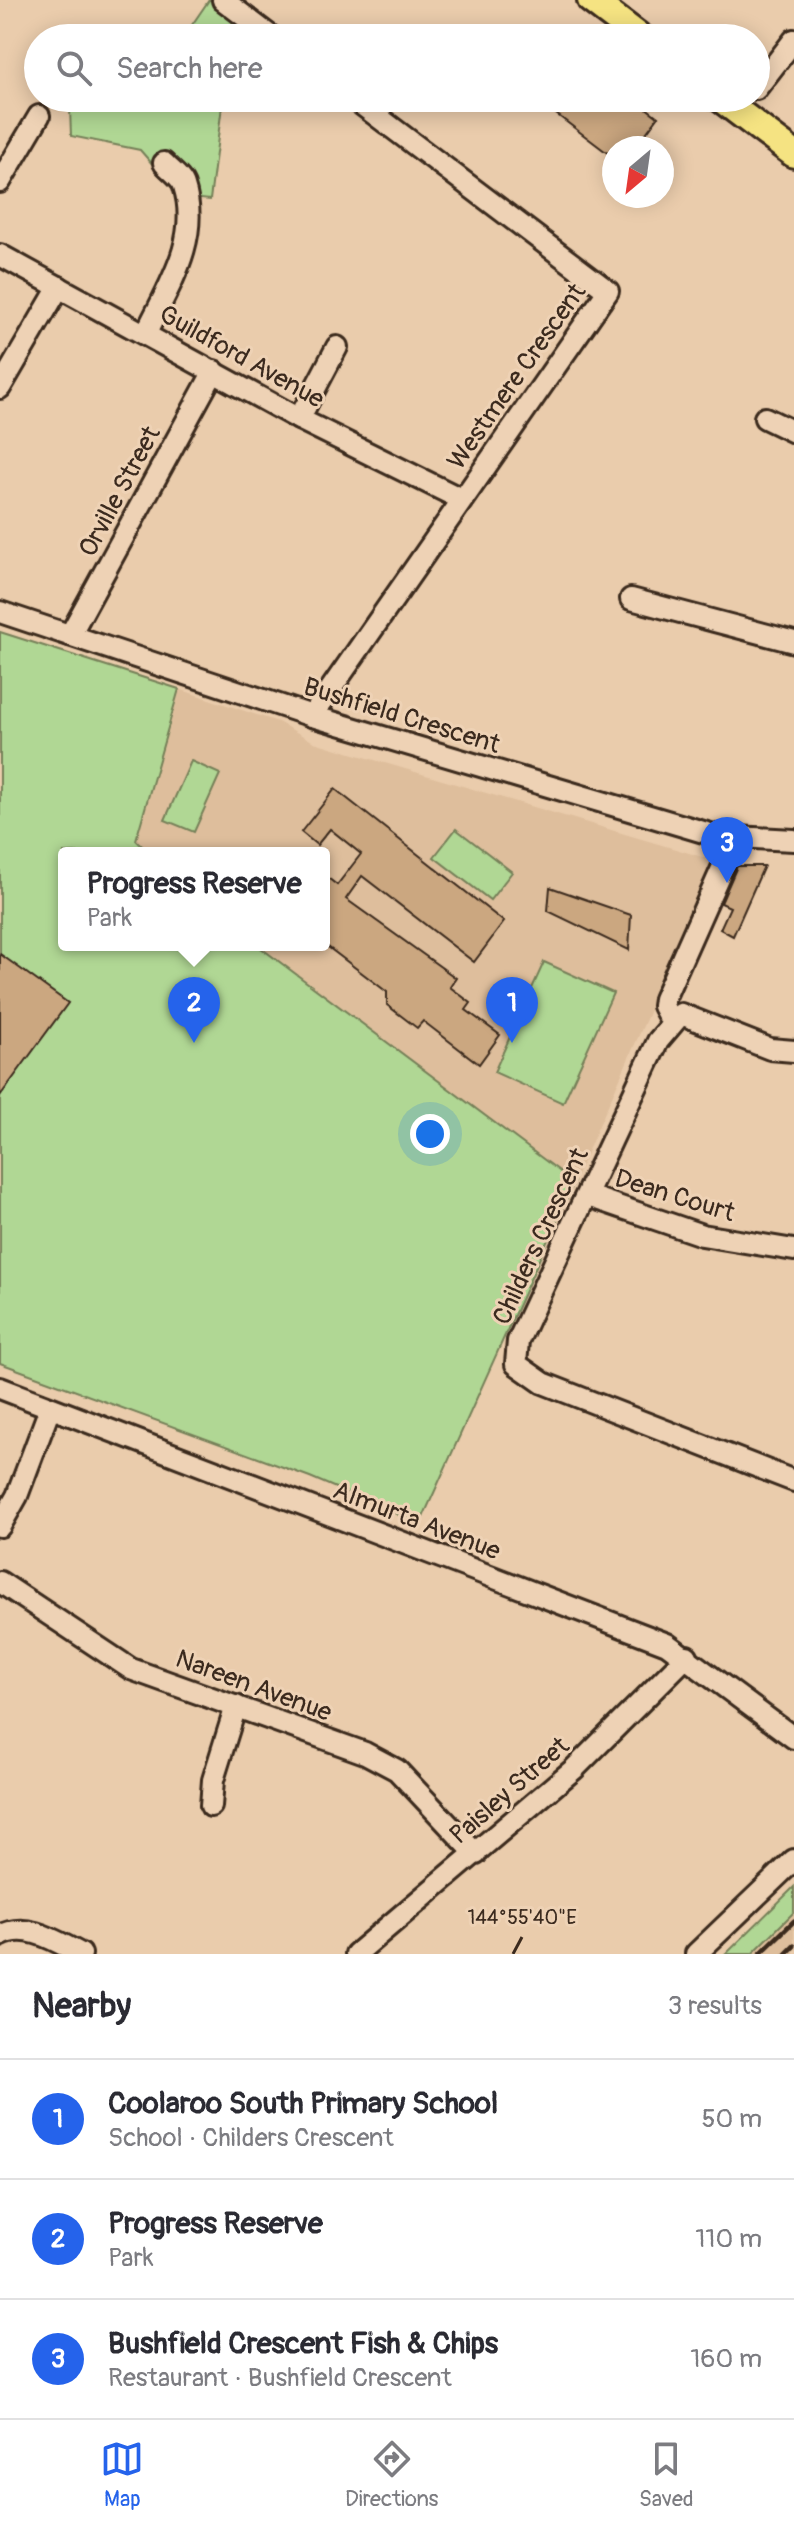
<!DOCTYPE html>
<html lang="en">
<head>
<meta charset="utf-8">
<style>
  :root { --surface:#fff; --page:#f7f7f7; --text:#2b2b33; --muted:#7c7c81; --line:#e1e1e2; --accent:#2563eb }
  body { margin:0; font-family:Pangolin,sans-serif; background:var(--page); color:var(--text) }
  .compass { position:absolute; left:602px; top:136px; width:72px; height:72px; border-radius:50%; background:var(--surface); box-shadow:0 4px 20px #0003; rotate:209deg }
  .you { position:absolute; left:430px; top:1134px; width:28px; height:28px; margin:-20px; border:6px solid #fff; border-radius:50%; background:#1a73e8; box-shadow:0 0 0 12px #1a73e833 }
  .badge { display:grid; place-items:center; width:52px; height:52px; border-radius:50%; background:var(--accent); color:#fff; font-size:26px; font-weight:700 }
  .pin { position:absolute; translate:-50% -66px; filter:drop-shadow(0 2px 4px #0008) }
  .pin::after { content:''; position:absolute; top:42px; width:28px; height:24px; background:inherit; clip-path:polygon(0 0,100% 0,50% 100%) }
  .popup { position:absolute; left:58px; top:847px; width:272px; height:104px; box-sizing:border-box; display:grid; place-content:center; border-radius:8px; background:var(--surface); filter:drop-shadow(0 2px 6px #0005); font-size:26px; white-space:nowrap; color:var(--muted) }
  .popup b { font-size:30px; color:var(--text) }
  .popup::after { content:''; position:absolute; left:50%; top:100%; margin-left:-16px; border:16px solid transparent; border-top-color:var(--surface) }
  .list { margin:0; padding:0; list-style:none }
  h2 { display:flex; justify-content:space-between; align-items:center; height:104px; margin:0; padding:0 32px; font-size:34px }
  h2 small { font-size:26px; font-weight:400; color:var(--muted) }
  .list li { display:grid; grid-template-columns:52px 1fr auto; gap:24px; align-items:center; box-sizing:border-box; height:120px; padding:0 32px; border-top:2px solid var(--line) }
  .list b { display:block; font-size:30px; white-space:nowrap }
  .list p { margin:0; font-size:26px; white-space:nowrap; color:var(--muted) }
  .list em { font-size:26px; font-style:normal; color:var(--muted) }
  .icon { flex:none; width:44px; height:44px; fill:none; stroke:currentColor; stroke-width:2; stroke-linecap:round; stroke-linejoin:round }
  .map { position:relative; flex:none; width:794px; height:1954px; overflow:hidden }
  .search { position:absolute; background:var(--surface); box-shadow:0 4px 20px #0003; left:24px; right:24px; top:24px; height:88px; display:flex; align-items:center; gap:20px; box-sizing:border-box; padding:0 28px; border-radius:44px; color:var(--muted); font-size:30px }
  .sheet { height:464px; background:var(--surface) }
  nav { display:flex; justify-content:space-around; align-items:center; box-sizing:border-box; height:112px; border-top:2px solid var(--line); background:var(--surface); font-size:22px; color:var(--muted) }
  nav a { display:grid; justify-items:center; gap:4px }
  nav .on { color:var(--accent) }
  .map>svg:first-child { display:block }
  .built { fill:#debe9c }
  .green { fill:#b0d794; stroke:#768059; stroke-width:2 }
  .building { fill:#cba780; stroke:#3b2a1e; stroke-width:2 }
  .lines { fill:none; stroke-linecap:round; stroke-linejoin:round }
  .minor-casing { stroke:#3b2a1e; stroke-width:26 }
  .major-casing { stroke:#3b2a1e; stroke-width:32 }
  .minor { stroke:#eed2b5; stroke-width:20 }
  .major { stroke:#f5e382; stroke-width:26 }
  .rail { stroke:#3b2a1e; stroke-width:5 }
  .ticks { fill:none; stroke:#3b2a1e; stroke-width:3 }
  .labels { text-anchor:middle; stroke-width:6; stroke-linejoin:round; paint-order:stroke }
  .street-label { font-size:26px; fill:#3b2a1e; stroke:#eed2b5 }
  .ticks-label { font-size:20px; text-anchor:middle; fill:#3b2a1e; stroke:#eed2b5; stroke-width:6; stroke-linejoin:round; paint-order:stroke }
</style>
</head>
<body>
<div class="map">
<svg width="794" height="1954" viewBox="0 0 794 1954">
  <rect width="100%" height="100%" fill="#eaccac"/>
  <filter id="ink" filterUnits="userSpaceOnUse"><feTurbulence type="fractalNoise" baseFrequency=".0125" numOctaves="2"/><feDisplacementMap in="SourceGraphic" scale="16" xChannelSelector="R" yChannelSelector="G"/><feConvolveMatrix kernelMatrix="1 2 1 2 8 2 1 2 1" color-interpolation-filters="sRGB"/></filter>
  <g filter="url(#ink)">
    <!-- built -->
    <g class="built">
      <polygon points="179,689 278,722 314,742 716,861 574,1182 257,945 324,945 324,853 149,853 136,840"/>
      <polygon points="794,1912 794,1954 752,1954 767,1940"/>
    </g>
    <!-- green -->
    <g class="green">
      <polygon points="209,0 217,0 256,28 248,38 232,32 231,38 183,38"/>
      <polygon points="86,98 223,98 210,200 181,197 140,150 71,136 70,108"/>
      <polygon points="0,632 179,689 136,840 149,853 64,853 64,945 257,945 574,1182 420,1524 310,1477 0,1363"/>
      <polygon points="191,761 220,774 194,832 165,820"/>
      <polygon points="456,829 512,872 490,900 434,857"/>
      <polygon points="544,962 613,993 563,1103 494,1072"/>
      <polygon points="794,1887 794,1912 752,1954 726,1954"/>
    </g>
    <!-- building -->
    <g class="building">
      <polygon points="535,98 633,98 658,117 635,148 614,148 614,158"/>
      <polygon points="335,789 504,922 474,962 362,876 346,899 456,978 450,987 471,1003 466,1010 500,1035 479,1064 423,1021 417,1028 387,1005 387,992 324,944 324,875 337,885 361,854 330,829 317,845 301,832"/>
      <polygon points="737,866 764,866 733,936 720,929 730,907 721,903"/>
      <polygon points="550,887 631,915 629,950 548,911"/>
      <polygon points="0,954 68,1003 0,1096"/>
    </g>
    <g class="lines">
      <!-- minor casing -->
      <g class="minor-casing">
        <g id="minor">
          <polyline points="223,0 273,38"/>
          <polyline points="756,89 794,40"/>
          <polyline points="0,182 39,116"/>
          <polyline points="0,255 299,419 461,499"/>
          <path d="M146 333C168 287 201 239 184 186 182 178 170 170 164 163"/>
          <polyline points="0,388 59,287"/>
          <polyline points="765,418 794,432"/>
          <polyline points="299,419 337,347"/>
          <polyline points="631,599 794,642"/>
          <polyline points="0,612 312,716 717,836 794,840"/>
          <polyline points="70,635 214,371"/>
          <polyline points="312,716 608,291 353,98"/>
          <polyline points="672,1023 663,1006 664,999 736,837"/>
          <polyline points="794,1051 770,1049 681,1014 658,1041 518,1341 516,1364 543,1383 794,1481"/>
          <polyline points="588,1196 702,1235 794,1250"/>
          <polyline points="0,1388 667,1644 794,1738"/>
          <polyline points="0,1526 17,1496 50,1408"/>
          <polyline points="0,1582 131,1669 365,1753 397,1770 476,1854"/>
          <polyline points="211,1806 213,1780 236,1706"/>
          <path d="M0 1936C27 1921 57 1942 81 1954"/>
          <polyline points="356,1954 574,1769 687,1656"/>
          <polyline points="696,1954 794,1860"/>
        </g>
      </g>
      <!-- major casing -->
      <g class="major-casing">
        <g id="major">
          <polyline points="591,0 641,38"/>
          <polyline points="720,98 794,154"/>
        </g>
      </g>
      <!-- minor -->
      <use href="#minor" class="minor"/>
      <!-- major -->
      <use href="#major" class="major"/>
      <!-- rail -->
      <g class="rail">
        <polyline points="760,1954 794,1921"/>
        <polyline points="786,1954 794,1946"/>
      </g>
    </g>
  </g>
  <!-- ticks -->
  <path class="ticks" d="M513 1954 522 1937"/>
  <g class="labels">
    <!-- street labels -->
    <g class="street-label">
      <text transform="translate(242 356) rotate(29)" y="9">Guildford Avenue</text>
      <text transform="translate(516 376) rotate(-55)" y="9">Westmere Crescent</text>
      <text transform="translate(119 491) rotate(-62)" y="9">Orville Street</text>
      <text transform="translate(402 715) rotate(17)" y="9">Bushfield Crescent</text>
      <text transform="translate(675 1195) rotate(17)" y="9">Dean Court</text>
      <text transform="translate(540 1236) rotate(-65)" y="9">Childers Crescent</text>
      <text transform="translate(417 1520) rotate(21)" y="9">Almurta Avenue</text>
      <text transform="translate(254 1685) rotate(20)" y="9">Nareen Avenue</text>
      <text transform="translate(509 1790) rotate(-41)" y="9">Paisley Street</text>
    </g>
  </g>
  <g class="ticks-label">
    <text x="522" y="1924">144°55'40"E</text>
  </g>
</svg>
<svg class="compass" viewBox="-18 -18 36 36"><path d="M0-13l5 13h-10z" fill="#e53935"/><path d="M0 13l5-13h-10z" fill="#7c7c81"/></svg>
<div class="you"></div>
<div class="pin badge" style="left:512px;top:1043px">1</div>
<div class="pin badge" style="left:194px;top:1043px">2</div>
<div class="popup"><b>Progress Reserve</b>Park</div>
<div class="pin badge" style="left:727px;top:883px">3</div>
<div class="search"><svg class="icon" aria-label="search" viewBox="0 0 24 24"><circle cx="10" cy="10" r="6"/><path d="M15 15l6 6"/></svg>Search here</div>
</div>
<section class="sheet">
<h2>Nearby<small>3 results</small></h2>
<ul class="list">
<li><span class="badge">1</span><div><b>Coolaroo South Primary School</b><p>School · Childers Crescent</p></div><em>50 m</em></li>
<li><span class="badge">2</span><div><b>Progress Reserve</b><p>Park</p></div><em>110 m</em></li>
<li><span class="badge">3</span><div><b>Bushfield Crescent Fish &amp; Chips</b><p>Restaurant · Bushfield Crescent</p></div><em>160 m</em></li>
</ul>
</section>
<nav>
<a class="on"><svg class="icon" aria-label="map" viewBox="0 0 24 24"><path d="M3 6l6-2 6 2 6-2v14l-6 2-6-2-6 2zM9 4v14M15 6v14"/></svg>Map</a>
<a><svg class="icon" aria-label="directions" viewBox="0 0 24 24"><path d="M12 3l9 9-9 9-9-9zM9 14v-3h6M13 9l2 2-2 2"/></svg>Directions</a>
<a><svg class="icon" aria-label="saved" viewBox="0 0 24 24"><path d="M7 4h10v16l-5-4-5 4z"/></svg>Saved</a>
</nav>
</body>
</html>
